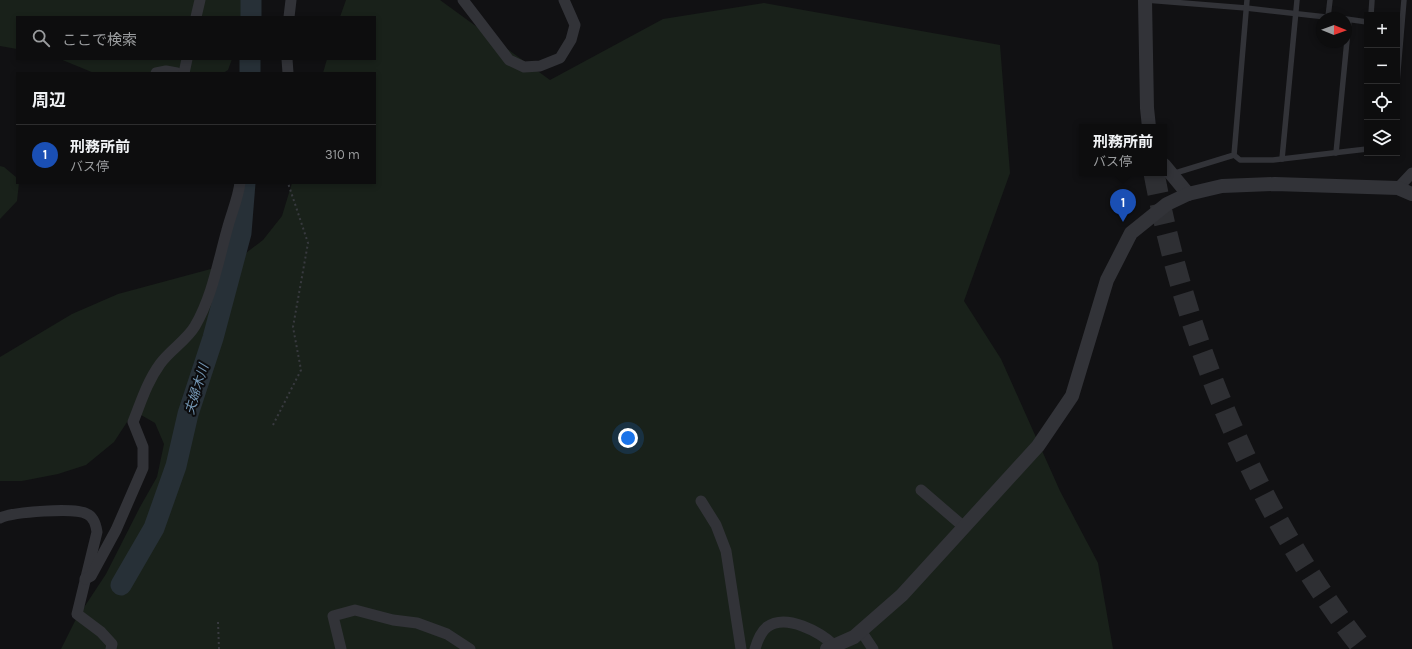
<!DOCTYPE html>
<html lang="ja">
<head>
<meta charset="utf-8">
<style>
  :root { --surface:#0d0d0e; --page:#1b1b1c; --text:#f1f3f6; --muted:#9a9c9e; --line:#2d2d2e; --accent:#0b8043 }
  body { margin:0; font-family:Karla,"Noto Sans JP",sans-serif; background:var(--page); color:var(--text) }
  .controls { position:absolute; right:12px; top:12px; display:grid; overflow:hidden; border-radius:0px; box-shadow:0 2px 6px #0003 }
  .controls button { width:36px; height:36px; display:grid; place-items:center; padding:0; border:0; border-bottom:1px solid var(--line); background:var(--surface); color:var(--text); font:20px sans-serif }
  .compass { position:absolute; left:1316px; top:12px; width:36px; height:36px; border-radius:50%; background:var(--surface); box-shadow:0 2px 6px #0003; rotate:91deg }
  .you { position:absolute; left:628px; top:438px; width:14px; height:14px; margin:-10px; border:3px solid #fff; border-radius:50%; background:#1a73e8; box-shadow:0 0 0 6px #1a73e833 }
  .badge { display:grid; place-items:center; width:26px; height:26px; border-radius:50%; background:var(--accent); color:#fff; font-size:13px; font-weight:700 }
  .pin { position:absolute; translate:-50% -33px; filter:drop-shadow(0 1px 2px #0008) }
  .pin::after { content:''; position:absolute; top:21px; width:14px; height:12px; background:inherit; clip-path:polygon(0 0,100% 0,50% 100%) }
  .popup { position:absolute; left:1079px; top:124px; width:88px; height:52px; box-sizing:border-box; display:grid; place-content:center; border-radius:0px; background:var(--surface); filter:drop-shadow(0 1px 3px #0005); font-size:13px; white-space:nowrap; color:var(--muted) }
  .popup b { font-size:15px; color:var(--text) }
  .popup::after { content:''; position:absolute; left:50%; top:100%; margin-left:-8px; border:8px solid transparent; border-top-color:var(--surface) }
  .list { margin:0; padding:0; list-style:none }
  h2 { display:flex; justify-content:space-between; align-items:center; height:52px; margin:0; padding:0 16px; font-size:17px }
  h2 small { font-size:13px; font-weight:400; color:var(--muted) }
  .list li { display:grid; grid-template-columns:26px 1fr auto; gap:12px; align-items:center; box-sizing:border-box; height:60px; padding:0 16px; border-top:1px solid var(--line) }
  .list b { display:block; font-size:15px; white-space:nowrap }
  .list p { margin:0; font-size:13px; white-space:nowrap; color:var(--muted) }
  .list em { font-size:13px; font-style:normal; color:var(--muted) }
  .icon { flex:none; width:22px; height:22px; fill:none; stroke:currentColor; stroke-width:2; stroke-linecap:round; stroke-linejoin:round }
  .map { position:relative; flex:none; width:1412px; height:649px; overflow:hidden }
  .search { position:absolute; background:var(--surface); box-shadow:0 2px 6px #0003; left:16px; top:16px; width:360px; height:44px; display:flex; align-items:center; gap:10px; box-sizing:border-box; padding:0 14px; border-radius:0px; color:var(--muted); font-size:15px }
  .panel { position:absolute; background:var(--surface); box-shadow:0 2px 6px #0003; left:16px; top:72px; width:360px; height:112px; border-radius:0px }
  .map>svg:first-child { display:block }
  .green { fill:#19211a }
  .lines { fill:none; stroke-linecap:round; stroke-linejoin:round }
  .river { stroke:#273037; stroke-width:21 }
  .motorway-tunnel { stroke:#2e2f33; stroke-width:21; stroke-dasharray:21 10; stroke-linecap:butt }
  .path { stroke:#383a3f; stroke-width:2; stroke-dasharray:2 3; stroke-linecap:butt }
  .service { stroke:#323338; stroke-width:5.5 }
  .minor { stroke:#323338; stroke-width:11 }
  .tertiary { stroke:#323338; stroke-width:14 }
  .labels { text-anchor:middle; stroke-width:4; stroke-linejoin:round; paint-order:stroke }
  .water-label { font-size:13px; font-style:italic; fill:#7497b4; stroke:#0c0c0e }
</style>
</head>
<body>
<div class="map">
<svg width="1412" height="649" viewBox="0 0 1412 649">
  <rect width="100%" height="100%" fill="#111113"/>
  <!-- green -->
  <g class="green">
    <polygon points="0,0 252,0 247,17 17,17 17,49 0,46"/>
    <polygon points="346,0 440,0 550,80 663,19 764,3 1000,45 1010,173 964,301 1001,359 1060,491 1098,563 1113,649 61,649 75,621 106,574 140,507 157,477 164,444 155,423 141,415 129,419 114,442 86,465 58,474 22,481 0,481 0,357 72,314 118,294 233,263 263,240 282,216 292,183 375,183 375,73 323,73 327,59 375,59 375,17 340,17"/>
    <polygon points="60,59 232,59 228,70 223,73 94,73"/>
    <polygon points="0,166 4,167 17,178 17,183 19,183 17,201 0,219"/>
  </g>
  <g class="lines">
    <!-- river -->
    <g class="river">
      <polyline points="251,17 251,0"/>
      <polyline points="250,73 250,59"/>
      <polyline points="121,585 154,528 176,466 188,414 213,338 241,233 245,183"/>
    </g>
    <!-- motorway-tunnel -->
    <path class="motorway-tunnel" d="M1154 173C1185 340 1257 515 1363 649"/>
    <!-- path -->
    <g class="path">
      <polyline points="273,425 301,370 293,327 308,243 288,183"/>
      <polyline points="218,622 219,649"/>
    </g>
    <!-- service -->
    <g class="service">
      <polyline points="1146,0 1246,8 1335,18"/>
      <polyline points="1371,15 1372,0"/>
      <polyline points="1328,17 1330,0"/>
      <polyline points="1346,19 1367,22"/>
      <polyline points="1397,82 1404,0"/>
      <polyline points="1336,153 1349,20"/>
      <polyline points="1234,155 1240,160 1273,160 1367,149"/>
      <polyline points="1282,159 1297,0"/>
      <polyline points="1172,174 1234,155 1247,0"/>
    </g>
    <!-- minor -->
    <g class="minor">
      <polyline points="463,0 509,60 524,67 540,66 560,58 571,40 575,25 564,0"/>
      <polyline points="196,17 200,0"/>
      <polyline points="289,17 291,0"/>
      <polyline points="287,59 288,73"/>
      <polyline points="156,73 166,71 177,73"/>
      <polyline points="184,73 187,59"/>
      <polyline points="1398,188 1412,173"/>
      <polyline points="921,490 964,527"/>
      <polyline points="701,501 716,525 726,551 741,649"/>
      <path d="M0 518C13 512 75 507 87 514 94 517 96 525 97 532L77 614 101 632 112 644 111 649"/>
      <path d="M85 579 91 576 116 530 143 468V447L133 422C141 402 147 382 160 364 170 350 187 340 195 326 212 297 218 262 227 230 231 214 238 199 240 183"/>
      <polyline points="861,631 873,649"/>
      <polyline points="341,649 333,616 355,610 393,620 417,623 447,634 470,649"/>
      <path d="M755 649C757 642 761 632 767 627 786 613 820 632 835 646"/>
    </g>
    <!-- tertiary -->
    <g class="tertiary">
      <polyline points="1145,0 1147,108 1149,127"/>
      <polyline points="1164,165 1188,194"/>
      <polyline points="827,649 854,637 902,595 1038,446 1072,396 1107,280 1131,233 1167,204 1188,194 1222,186 1275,184 1398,188 1412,194"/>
    </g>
  </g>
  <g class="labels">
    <!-- water labels -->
    <g class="water-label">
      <text transform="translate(196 389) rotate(-73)" y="5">夫婦木川</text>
    </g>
  </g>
</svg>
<div class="controls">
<button>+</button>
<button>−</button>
<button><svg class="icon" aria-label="locate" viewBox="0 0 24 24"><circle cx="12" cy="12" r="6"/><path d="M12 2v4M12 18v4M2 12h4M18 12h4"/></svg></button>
<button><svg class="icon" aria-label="layers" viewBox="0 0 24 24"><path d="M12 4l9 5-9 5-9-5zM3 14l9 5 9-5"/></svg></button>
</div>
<svg class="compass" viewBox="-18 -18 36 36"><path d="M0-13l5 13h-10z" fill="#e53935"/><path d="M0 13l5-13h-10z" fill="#9a9c9e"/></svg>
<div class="you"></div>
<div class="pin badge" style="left:1123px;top:222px;background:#1a4fb4">1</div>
<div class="popup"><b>刑務所前</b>バス停</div>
<div class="search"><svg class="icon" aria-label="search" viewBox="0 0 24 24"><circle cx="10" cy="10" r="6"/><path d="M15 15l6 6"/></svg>ここで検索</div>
<section class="panel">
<h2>周辺<small></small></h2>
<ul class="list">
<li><span class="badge" style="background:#1a4fb4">1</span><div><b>刑務所前</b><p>バス停</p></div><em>310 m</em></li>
</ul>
</section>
</div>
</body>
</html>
